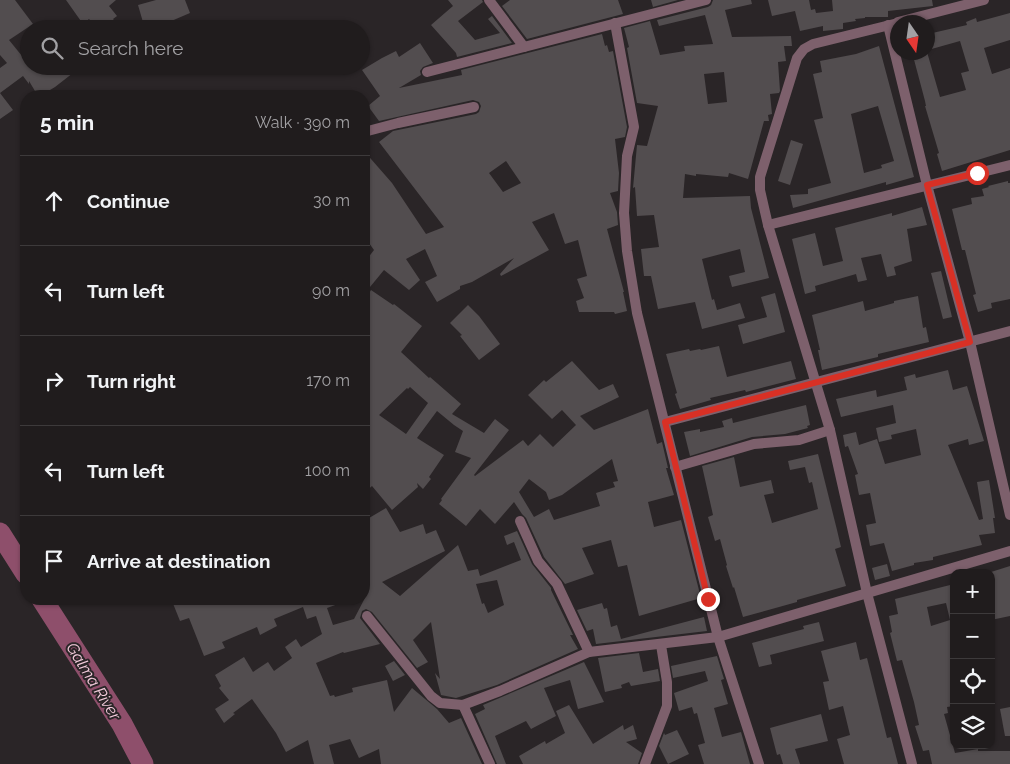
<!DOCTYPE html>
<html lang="en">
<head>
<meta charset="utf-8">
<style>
  :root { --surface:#201c1d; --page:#282526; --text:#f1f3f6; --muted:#a2a1a4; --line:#3d3a3b }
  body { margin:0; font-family:Raleway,sans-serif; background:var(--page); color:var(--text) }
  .controls { position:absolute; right:15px; bottom:15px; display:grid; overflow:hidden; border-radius:10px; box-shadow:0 1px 4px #0004 }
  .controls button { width:45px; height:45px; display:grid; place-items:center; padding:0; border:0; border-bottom:1px solid var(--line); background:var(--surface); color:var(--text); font:25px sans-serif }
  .compass { position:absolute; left:890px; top:15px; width:45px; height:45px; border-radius:50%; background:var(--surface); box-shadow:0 1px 4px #0004; rotate:167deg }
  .stop { position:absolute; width:15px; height:15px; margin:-11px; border:4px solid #d93025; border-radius:50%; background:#fff }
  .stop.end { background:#d93025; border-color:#fff; box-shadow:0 1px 5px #0008 }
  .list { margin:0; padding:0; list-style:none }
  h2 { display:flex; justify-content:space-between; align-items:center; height:65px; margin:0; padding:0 20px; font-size:21px }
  h2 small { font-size:16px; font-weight:400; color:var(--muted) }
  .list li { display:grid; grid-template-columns:32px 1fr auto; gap:15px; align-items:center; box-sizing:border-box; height:90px; padding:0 20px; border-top:1px solid var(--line) }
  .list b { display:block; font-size:19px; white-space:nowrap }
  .list em { font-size:16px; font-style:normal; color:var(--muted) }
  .icon { flex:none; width:28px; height:28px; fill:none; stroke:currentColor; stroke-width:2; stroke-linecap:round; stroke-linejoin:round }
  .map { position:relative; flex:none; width:1010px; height:764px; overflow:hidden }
  .search { position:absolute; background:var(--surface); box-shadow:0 1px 4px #0004; left:20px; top:20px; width:350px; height:55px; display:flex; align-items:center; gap:12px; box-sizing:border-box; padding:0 18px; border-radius:28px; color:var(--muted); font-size:19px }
  .panel { position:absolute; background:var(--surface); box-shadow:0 1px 4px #0004; left:20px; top:90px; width:350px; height:515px; border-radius:20px }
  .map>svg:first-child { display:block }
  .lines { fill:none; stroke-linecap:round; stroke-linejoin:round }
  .river { stroke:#8e4f6b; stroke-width:21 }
  .building { fill:#524d4f; fill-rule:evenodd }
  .minor { stroke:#7d606c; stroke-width:10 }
  .route { stroke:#d93025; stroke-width:6 }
  .labels { text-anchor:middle; stroke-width:4; stroke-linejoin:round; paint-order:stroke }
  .water-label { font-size:16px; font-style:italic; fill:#f4ccdc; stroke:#2a2527 }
</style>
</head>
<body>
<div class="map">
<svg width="1010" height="764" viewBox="0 0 1010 764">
  <rect width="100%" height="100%" fill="#2a2527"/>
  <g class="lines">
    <!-- river -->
    <g class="river">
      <polyline points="0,533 26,574"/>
      <polyline points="42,599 122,724 143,764"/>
    </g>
  </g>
  <!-- building -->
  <g class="building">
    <polygon points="0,0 15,0 33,24 9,40 22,56 29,52 29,66 82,66 55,87 40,96 38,96 29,81 29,84 23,76 0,93 13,110 0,119 0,68 7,63 0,55"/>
    <polygon points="66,0 116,0 109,6 117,16 113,19 121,29 98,29 89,19 83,24"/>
    <polygon points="156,0 185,0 190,13 162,25 145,29 138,5"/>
    <polygon points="448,0 482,0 483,2 458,21 475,40 500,33 488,19 492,16 512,43 457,57 456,53 431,25 453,6"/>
    <polygon points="510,0 618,0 623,14 527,39 502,6"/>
    <polygon points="651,0 678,0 653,7"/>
    <path d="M713 0H751L752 4 725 10 732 37 791 36 792 46H784L786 61 778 62 780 91 779 93 770 94 772 114 768 115 769 121H764L748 179 729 173 728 177 696 174V176L685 174 683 198 750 196 751 208 769 278 732 287 729 276 745 272 740 249 702 259 712 300 714 299 717 310 740 303 745 318 702 329 695 302 658 309 651 276H644L641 249 659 247 654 215 637 216 635 187 633 188 637 145 647 146 658 106 637 103 627 48 629 47 624 28 650 21 660 55 685 51 684 46 713 44 705 15 659 26 657 20 708 7 711 5ZM724 72 727 102 708 104 704 74Z"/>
    <polygon points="768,0 809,0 811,10 815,9 816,13 833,11 832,0 932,0 933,6 888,11 888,17 865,17 865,18 855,19 856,21 843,23 843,29 823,31 823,26 800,31 795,11 772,16"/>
    <polygon points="1010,13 1010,40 984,48 992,74 1010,68 1010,150 942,171 937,154 939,153 925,106 926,106 925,101 912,52 927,52 940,97 966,90 961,73 969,71 960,41 928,50 928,34 967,25 966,22 976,18 977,22"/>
    <path d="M602 34 605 46 607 45 609 52 613 51 627 127 625 137 615 139 619 173 618 191 610 193 617 212 618 225 607 229 624 292H623L627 311 615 314 614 312H579L576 301 584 298 577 279 587 276 578 240 565 244 554 213 532 222 549 250 501 276 500 274 514 258 472 282 460 286V289L437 302 425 282 437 276 425 249 406 259 420 280 409 290 384 270 370 287 364 283V263L374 250 364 236V151L392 183 426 234 444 227 379 142 393 131 476 114 479 112 481 106 479 102 473 100 379 121 368 106 380 96 362 70 382 58 396 51 399 57 420 43 433 63 423 67 420 71 421 75 399 88 462 75 461 70ZM506 161 521 183 503 192 489 173Z"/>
    <path d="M879 46 914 177 886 185V182L793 208 790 195 808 194V189L831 183 814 120 823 118 813 74 822 72 820 61 856 54ZM878 106 894 161 881 165 882 168 864 173 851 114Z"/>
    <polygon points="791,140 803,144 790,185 778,181"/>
    <polygon points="1008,181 1008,183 1010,183 1010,299 991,303 992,308 978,312 973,295 976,294 965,250 962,250 952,209 972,204 971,198 984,196 982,189 989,187 988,186"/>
    <polygon points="922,207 927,225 907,229 912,261 894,267 896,275 887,277 881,254 861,258 867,280 858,282 856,274 815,286 816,291 805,294 792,239 815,233 823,266 843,261 835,228 892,213 892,216"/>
    <polygon points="941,271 952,317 943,319 931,273"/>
    <path d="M371 290 393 305 394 304 422 326 401 352 429 378 430 377 461 404 452 414 484 433 495 419 509 430 474 475 475 476 523 440 528 446 540 434 553 447 576 425 562 410 552 419 528 395 544 380 546 382 572 361 599 390 613 384 619 397 580 416 594 430 648 409 657 444 662 442 668 468H666L674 495 648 502 654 527 681 520 701 598 639 616 627 565 618 567 611 540 582 548 594 574 565 584 544 557 526 518 522 514 514 502 495 524 480 509 466 526 439 504 442 500 441 499 471 458 455 452 463 431 454 425 437 411 417 438 444 455 429 477 431 479 423 489 417 483 418 487 392 510 372 486 364 493V301ZM410 387 428 403 406 434 379 415 407 388 408 389ZM612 459 618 481 613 482 615 487 596 493 600 506 554 520 549 509 534 517 519 492 529 479 546 492 549 500 562 495Z"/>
    <polygon points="775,293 785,332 743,344 738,325 767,317 761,297"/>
    <polygon points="918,296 923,328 926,327 929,342 878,354 878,357 822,370 818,350 820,350 812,315 863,301 865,311 894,303 894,301"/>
    <polygon points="468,305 479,316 500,344 479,360 460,336 462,335 450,323"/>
    <polygon points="719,346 727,377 791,361 796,379 746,392 745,390 710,398 711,400 680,409 675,394 677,393 666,354 689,349 690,351 700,349 701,350"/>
    <polygon points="948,370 953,390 967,386 984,441 969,445 968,439 948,445 979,520 983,519 977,482 989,480 995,518 993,518 995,533 979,535 982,545 933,557 933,560 914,563 914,565 892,571 884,543 870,546 866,525 876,523 870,493 859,495 855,475 858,474 848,446 845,447 843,435 856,432 859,445 877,439 885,464 921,455 916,429 891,435 892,439 879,442 876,428 896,423 893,405 841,417 836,399 876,390 877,397 907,390 904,377 915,374 916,378"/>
    <polygon points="806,405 810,425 807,426 808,428 785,434 752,437 690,456 684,432 700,429 700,432 724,427 722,421 732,418 733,423"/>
    <polygon points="818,454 837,530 841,547 835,549 846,586 797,600 797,602 743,617 734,587 733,588 726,566 727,565 720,539 715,541 708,517 713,515 702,466 734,457 740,487 771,480 774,493 764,495 772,523 818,509 812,482 809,483 805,467 790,470 788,461"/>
    <path d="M386 508 400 532 423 524 426 534 436 530 445 551 382 582 400 596 458 545 468 571 478 569 480 576 521 560 514 542 507 545 504 536 517 531 532 564 551 588V590L573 635H570L578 649 497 685 456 698 441 695 435 673 440 679 431 622 413 640 428 662 417 668 372 612 366 609 362 611 360 618 380 644 344 653 343 652 316 663 330 696 334 695 335 697 353 692 352 688 387 680 394 712 412 688 437 709 449 723 461 718 482 764H381L379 749 359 758 350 739 329 745 334 764H314L308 740 286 752 276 733 252 699 233 713 235 714 224 723 215 709 229 700 219 688 221 686 215 675 244 657 253 672 268 662 274 671 292 658 285 647 296 639 301 647 322 634 316 616 307 619 303 607 274 619 277 626 260 635 257 627 222 642 225 648 204 656 189 618 180 621 172 601 178 599H349V600L327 608 333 625 354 619 367 594 364 595V521ZM497 580 504 605 488 613 484 603 482 604 476 584Z"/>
    <polygon points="887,564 890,576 875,580 872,568"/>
    <polygon points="1010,566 1010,616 991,620 991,572"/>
    <path d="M954 584V706L947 707 948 713 944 714 955 753 978 749V751H1010V764H932L929 750 923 751 915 726 919 725 914 702 902 660 897 661 890 633 892 632 889 616 898 614 895 599ZM946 603 950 620 931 626 927 607Z"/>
    <polygon points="602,603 604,609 607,608 611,627 617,625 621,639 704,617 707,631 596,644 593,629 587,631 577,610"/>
    <polygon points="819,622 824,641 770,655 772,664 759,667 752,643 804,629 803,626"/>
    <polygon points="856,642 860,660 867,658 887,738 891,737 898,764 844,764 837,739 850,735 843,706 829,710 823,682 829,681 821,651"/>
    <polygon points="639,653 643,672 658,669 660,681 631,686 629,682 621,685 622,688 605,692 598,658"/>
    <polygon points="717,656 724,679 721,680 728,704 714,708 722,737 741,732 750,764 704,764 698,745 705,743 697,713 694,714 692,707 679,711 674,693 708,681 705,671 673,678 671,666"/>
    <polygon points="394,661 405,675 393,681 385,666"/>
    <polygon points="584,662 604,702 578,709 570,680 544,688 556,716 531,729 526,721 495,736 506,764 497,764 475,714 485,709 483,705"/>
    <polygon points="569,705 593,744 623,725 624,730 633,725 637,739 626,742 642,753 638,764 523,764 519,756 545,741 546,744 565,733 556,711"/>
    <polygon points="1010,707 1010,736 1005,736 1000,709"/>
    <polygon points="821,714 828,741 795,749 800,764 783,764 780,754 777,755 770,728"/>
    <polygon points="677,730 689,754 668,764 659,746 664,733 665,735"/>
  </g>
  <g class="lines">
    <!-- minor -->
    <g class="minor">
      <polyline points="489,0 524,47"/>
      <polyline points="898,22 984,0"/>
      <polyline points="615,23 634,127 627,156 624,213 627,251 637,313 718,637 759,764"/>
      <polyline points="898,23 813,44 804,49 797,58 760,177 760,190 768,225 830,430 867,593 912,764"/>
      <polyline points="888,25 927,185 970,342 1010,515"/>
      <polyline points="427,72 706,0"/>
      <polyline points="364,132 398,123 474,107"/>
      <polyline points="768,225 1010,165"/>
      <polyline points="665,422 1010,331"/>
      <polyline points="675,467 754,444 799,440 830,430"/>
      <polyline points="520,521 538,561 557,584 589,652"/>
      <polyline points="367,616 431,696 440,703 463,705 500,691 589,652 718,637 1010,551"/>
      <polyline points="463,705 490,764"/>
      <polyline points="645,764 667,706 667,682 661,645"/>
    </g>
  </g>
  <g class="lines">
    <!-- route -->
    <polyline class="route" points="708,599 665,422 970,342 927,185 977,173"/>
  </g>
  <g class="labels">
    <!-- water labels -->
    <g class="water-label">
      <text transform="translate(94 681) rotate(58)" y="6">Galma River</text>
    </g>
  </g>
</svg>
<div class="controls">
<button>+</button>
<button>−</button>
<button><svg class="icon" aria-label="locate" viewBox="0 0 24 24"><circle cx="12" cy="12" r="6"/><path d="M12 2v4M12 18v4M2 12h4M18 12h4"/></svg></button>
<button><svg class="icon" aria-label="layers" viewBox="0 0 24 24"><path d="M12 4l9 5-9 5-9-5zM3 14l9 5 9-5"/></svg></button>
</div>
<svg class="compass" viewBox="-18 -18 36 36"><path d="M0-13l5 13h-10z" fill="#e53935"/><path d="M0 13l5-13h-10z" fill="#a2a1a4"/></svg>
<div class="stop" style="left:977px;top:173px"></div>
<div class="stop end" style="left:708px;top:599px"></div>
<div class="search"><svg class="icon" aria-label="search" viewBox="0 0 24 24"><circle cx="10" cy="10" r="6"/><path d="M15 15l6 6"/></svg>Search here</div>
<section class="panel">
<h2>5 min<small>Walk · 390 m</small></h2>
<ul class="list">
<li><svg class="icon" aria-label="ahead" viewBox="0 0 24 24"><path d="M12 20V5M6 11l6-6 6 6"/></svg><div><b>Continue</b></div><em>30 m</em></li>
<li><svg class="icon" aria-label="left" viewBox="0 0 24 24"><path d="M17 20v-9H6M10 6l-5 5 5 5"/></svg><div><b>Turn left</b></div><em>90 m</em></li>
<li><svg class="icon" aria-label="right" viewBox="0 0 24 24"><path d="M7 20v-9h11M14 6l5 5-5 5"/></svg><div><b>Turn right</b></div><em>170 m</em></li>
<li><svg class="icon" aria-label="left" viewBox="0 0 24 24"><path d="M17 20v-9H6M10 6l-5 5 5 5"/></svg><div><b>Turn left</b></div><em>100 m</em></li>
<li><svg class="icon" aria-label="arrive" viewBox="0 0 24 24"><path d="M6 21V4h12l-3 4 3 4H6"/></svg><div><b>Arrive at destination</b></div></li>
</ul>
</section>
</div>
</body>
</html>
